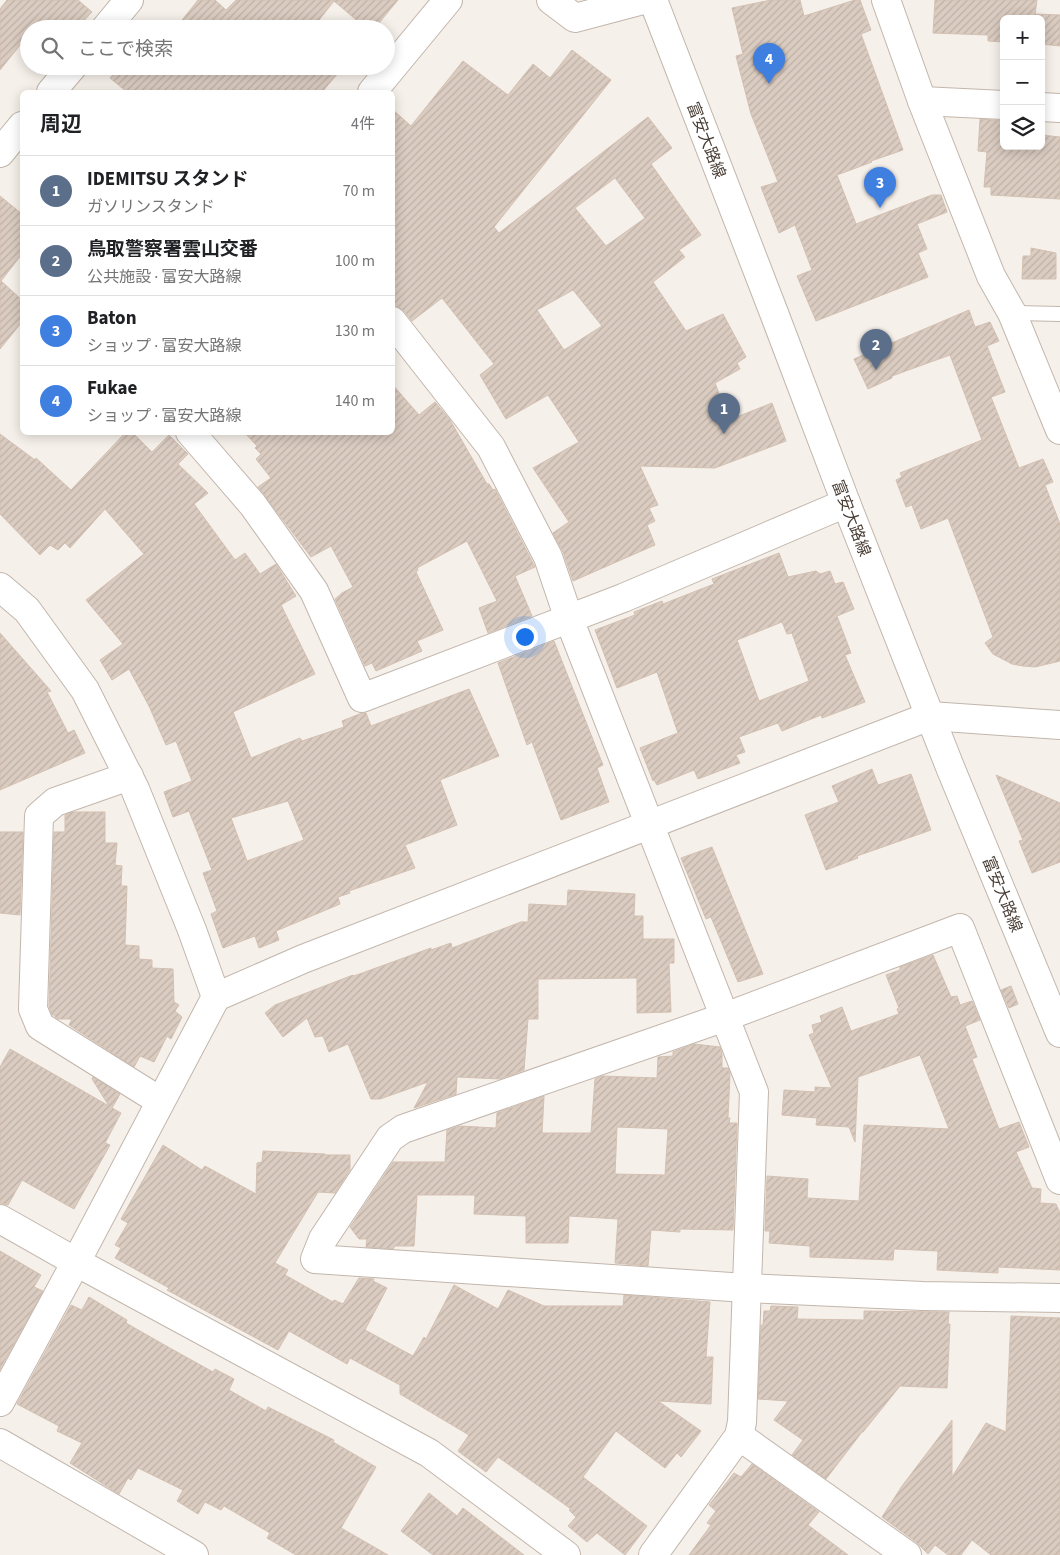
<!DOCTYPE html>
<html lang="ja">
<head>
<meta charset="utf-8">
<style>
  :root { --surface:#fff; --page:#f2f2f2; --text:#202124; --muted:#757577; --line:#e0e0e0; --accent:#ea580c }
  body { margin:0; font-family:"Source Sans 3","Noto Sans JP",sans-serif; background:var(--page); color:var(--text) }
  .controls { position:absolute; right:15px; top:15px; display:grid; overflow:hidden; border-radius:8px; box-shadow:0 2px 12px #0003 }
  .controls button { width:45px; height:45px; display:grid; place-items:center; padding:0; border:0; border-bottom:1px solid var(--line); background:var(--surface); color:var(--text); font:25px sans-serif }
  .you { position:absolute; left:524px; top:636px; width:18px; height:18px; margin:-12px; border:4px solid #fff; border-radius:50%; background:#1a73e8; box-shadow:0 0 0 8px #1a73e833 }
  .badge { display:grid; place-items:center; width:32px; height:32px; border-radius:50%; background:var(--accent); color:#fff; font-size:16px; font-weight:700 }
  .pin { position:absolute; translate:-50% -41px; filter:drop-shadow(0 1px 2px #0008) }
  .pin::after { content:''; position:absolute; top:26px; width:18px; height:15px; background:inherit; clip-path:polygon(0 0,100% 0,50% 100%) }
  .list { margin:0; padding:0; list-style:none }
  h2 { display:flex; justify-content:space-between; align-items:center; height:65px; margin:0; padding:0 20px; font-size:21px }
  h2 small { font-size:16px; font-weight:400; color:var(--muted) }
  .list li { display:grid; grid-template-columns:32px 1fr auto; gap:15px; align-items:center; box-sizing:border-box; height:70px; padding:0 20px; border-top:1px solid var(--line) }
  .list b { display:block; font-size:19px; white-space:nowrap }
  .list p { margin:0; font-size:16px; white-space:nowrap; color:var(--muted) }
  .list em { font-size:16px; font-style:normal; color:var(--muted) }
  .icon { flex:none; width:28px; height:28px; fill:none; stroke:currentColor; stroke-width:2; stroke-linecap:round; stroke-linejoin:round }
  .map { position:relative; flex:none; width:1060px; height:1555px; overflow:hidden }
  .search { position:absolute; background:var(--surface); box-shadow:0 2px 12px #0003; left:20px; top:20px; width:375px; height:55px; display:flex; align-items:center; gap:12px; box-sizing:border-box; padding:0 18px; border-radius:28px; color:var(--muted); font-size:19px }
  .panel { position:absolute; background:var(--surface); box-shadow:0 2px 12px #0003; left:20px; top:90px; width:375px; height:345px; border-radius:8px }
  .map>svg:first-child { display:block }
  .building { fill:url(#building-hatch); stroke:#d3c0b1; fill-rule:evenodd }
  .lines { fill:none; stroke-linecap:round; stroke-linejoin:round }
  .service-casing { stroke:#c2b6ac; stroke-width:16 }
  .minor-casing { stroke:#c2b6ac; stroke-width:30 }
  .tertiary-casing { stroke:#c2b6ac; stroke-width:30 }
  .service { stroke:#fff; stroke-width:14 }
  .minor { stroke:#fff; stroke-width:28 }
  .tertiary { stroke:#fff; stroke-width:28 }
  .labels { text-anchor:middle; stroke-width:4.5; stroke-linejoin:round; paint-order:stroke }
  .street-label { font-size:16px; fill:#4a3f37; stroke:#fff }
</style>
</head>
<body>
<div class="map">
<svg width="1060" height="1555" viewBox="0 0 1060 1555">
  <defs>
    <pattern id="building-hatch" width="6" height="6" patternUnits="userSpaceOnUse" patternTransform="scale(1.25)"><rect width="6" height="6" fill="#dbccc1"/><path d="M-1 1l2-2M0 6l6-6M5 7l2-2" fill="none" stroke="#bdb0a6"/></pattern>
  </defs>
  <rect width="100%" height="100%" fill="#f6f0ea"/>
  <!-- building -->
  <g class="building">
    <polygon points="7,0 78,0 92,12 76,29 29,29 29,34 0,70 0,9"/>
    <polygon points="198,0 215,0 226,10 236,0 398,0 374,29 367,29 334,1 312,29 175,29"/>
    <polygon points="771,0 800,0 804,16 855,0 860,0 871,30 861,34 903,150 871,161 872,162 837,175 856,224 932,195 941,195 947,212 917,224 927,249 918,253 928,277 816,321 797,276 812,270 795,225 779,233 761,187 778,182 751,114 736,56 743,54 732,8"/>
    <polygon points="935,0 1037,0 1035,14 1060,15 1060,46 1041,44 1041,19 1004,19 1004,42 988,41 988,35 933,33"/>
    <path d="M572 50 611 80 494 227 499 233 648 117 672 148 651 164 701 235 679 250 685 257 653 282 686 331 723 314 746 357 737 363 740 369 715 383 729 420 772 403 786 441 715 468 640 466 658 505 649 508 655 521 647 525 655 545 573 581 563 552 553 533 569 522 533 468 579 442 548 395 506 419 480 375 494 364 442 298 412 321 404 311 398 307 392 306V109L411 126 463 61 508 95 533 64 550 78ZM615 178 645 218 606 246 575 208ZM573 290 602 326 564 350 537 310Z"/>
    <polygon points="120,66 332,66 339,72 322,92 127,92 110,78"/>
    <polygon points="980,119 1004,121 1004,146 1041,146 1041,135 1060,137 1060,199 991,195 991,187 984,187 987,152 978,151"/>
    <polygon points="0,196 22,214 22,254 1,281 22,300 22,322 0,349"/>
    <polygon points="1031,248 1056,253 1056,279 1022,279 1023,256 1031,256"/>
    <polygon points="969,310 975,327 990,322 999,341 987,346 1005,392 991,397 1019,468 1043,459 1053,482 1045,485 1060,524 1060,661 1035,667 1023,666 1012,664 993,654 985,643 993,637 948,518 921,529 912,505 906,507 896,480 902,477 900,473 982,440 950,355 892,376 892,378 868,389 854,359"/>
    <polygon points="392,384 419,415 435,402 450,420 487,484 489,484 493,490 495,489 535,567 515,576 532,616 488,633 479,608 497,601 467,541 417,568 418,570 416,572 443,630 417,641 422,651 376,671 372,663 365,666 335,599 342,593 353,587 331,546 311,557 258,487 271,478 256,459 261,454 255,448 257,446 244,432 392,432"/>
    <path d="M126 432H132L152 452 169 435 188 454 178 464 208 493 194 504 235 560 245 553 260 574 276 564 296 596 281 605 315 674 233 712 251 758 300 738 302 741 344 727 342 721 362 713H366L371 726 469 689 499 756 440 780 457 825 405 845 415 868 349 891 350 893 338 897 340 904 276 931 279 940 259 948 255 936 223 948 211 914 217 911 203 873 212 870 189 811 173 817 164 792 192 781 176 741 166 745 149 706 129 669 112 680 100 660 123 644 86 600 144 554 105 509 70 548 65 543 58 550 50 545 40 555 0 514V434L35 460 36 458 71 490ZM288 801 304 840 247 861 231 818Z"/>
    <path d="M779 553 788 577 816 571 820 574 830 571 835 584 843 582 854 609 837 616 851 653 845 655 865 702 822 718 821 715 782 731 778 723 739 737 745 752 736 755 740 763 698 779 694 770 657 785 654 780 653 781 640 748 678 733 657 672 617 688 595 630 635 615 634 612 662 601 663 604 714 584 712 579ZM782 622 787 634 792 633 809 681 759 701 737 640Z"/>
    <polygon points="0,633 51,691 47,692 68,733 74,730 85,753 0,790"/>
    <polygon points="554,641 603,765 597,768 609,802 561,820 532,742 527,745 498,663"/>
    <polygon points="872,769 878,785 911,774 931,830 857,856 858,858 826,870 805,815 839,802 832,786"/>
    <polygon points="996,775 1060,803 1060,862 1032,873 1019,841 1023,840"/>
    <polygon points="72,812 105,812 105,843 117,843 115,865 122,866 121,886 127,886 125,945 139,946 139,959 152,960 152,968 173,969 174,1002 179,1005 175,1011 182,1017 171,1039 167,1036 154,1062 140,1056 134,1067 69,1025 72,1019 58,1019 55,1017 55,1015 52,1015 49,1006 54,832 65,832 65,815"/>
    <polygon points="0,832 23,832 20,915 0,913"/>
    <polygon points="712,847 763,974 738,982 711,917 706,919 681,858"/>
    <polygon points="568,890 635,894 634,916 643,916 643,939 674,939 674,963 669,963 671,1012 637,1013 637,978 538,979 538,1019 528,1019 524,1070 500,1079 457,1077 456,1094 414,1108 428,1082 380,1099 371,1099 348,1044 329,1052 323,1036 315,1037 307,1018 283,1037 265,1013 275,1005 353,975 354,976 431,948 431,950 451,943 452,948 521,922 528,922 529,904 567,906"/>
    <polygon points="933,955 951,997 957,996 960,1005 972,1001 980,1020 965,1026 977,1057 972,1059 999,1129 1019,1122 1029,1147 1016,1152 1032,1188 1041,1189 1040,1203 1056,1204 1060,1213 1060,1270 998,1267 998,1273 937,1270 938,1251 894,1249 893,1260 810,1257 810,1246 769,1243 770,1231 765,1231 767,1176 808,1179 807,1198 859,1201 864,1125 949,1129 920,1055 858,1077 855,1142 849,1127 816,1125 817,1118 782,1115 784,1090 815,1092 815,1087 832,1088 809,1035 814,1033 812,1025 822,1022 820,1016 842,1007 851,1031 899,1014 897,1009 899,1008 886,975 900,970 900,967"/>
    <polygon points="1011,986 1018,1004 1009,1008 1001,990"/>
    <path d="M694 1044 720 1047 722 1054V1068H728L730 1074 728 1118H730L729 1123H737L733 1230 680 1229V1232L651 1230 648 1266 615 1263 618 1219 569 1216 568 1243H526V1216L474 1214 475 1195H417L414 1246H395L393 1249 366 1247 367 1239H359L350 1227 393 1162H445L447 1130 460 1126 496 1128 497 1113 544 1096 542 1133H591L595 1079 602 1076 657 1078 658 1057 673 1056V1052ZM617 1127 668 1129 665 1175 615 1174Z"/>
    <polygon points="10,1049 109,1106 92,1079 93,1077 120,1094 112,1108 121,1113 105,1143 110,1145 74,1209 22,1180 8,1205 0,1203 0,1067"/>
    <polygon points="163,1145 202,1170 205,1166 256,1194 257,1163 262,1162 263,1151 325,1154 325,1155 350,1155 350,1170 335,1193 318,1192 275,1263 288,1270 285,1275 333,1302 334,1300 343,1304 359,1278 374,1279 373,1281 387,1288 365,1330 413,1356 424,1337 426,1339 454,1285 498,1309 508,1290 544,1306 623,1306 624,1295 710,1302 706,1357 713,1357 711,1404 658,1401 701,1431 681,1457 677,1453 665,1468 616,1431 583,1477 647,1526 625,1555 597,1533 587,1542 568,1526 576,1517 569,1510 571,1509 498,1457 486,1472 458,1451 469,1435 400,1394 400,1385 350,1358 347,1364 289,1331 278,1350 167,1290 169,1288 115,1258 121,1248 115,1245 128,1223 121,1219"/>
    <polygon points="0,1251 41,1275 34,1287 43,1291 0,1369"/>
    <polygon points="89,1297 127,1320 126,1323 168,1347 213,1372 215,1369 234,1379 229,1390 266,1411 268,1407 334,1440 333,1442 376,1467 341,1528 388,1555 296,1555 267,1538 270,1533 224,1506 221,1510 205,1502 198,1514 177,1501 183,1490 138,1468 131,1480 128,1478 119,1494 70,1463 82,1443 57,1431 59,1426 17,1404 71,1305 82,1310"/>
    <polygon points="771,1306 798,1307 797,1319 864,1320 864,1311 949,1312 948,1324 950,1324 947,1388 900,1386 863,1432 862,1432 826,1479 792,1455 803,1440 774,1420 788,1401 758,1399 761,1325 763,1325 764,1311 770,1311"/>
    <polygon points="1011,1316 1060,1318 1060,1555 991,1555 972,1540 961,1555 948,1555 935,1545 928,1554 916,1542 882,1517 902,1486 952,1420 952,1477 986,1423 1006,1432"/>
    <polygon points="752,1464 819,1512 808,1525 848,1555 689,1555 711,1525 707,1523 716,1511 709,1505 734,1473 741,1477"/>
    <polygon points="429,1493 457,1516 463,1508 524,1555 433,1555 401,1531"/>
  </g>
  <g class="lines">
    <!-- service casing -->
    <g class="service-casing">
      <polyline id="service" points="1012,313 1060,314"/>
    </g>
    <!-- minor casing -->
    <g class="minor-casing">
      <g id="minor">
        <polyline points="551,0 575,18 643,0"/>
        <polyline points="105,29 129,0"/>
        <polyline points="51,92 73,66"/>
        <polyline points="372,92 448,0"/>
        <polyline points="922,101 1004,105"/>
        <polyline points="1041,107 1060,108"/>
        <polyline points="0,153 22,126"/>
        <polyline points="392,321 491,447 548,557 569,619 754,1092 742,1422 739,1436 653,1555"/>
        <polyline points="190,432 253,505 314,591 362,698 623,598 846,503"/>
        <polyline points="129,776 55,802 39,816 33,1009 40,1026 160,1101"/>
        <polyline points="1060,1180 960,928 725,1017 403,1129 390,1138 323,1239 315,1259 746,1288 923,1296 1060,1298"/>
        <polyline points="0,1219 76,1262 0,1402"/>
        <polyline points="739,1436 907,1555"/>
        <polyline points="0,1443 194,1555"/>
      </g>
    </g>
    <!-- tertiary casing -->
    <g class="tertiary-casing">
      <g id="tertiary">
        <polyline points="653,0 774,313 846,503 950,767 1060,1033"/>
        <polyline points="886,0 922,101 991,276 1012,313 1060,430"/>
        <polyline points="0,587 27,610 85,690 135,789 192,930 216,997"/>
        <polyline points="566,1555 429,1453 76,1262 216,997 303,959 930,716 1060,725"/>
      </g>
    </g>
    <!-- service -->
    <use href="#service" class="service"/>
    <!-- minor -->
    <use href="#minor" class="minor"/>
    <!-- tertiary -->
    <use href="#tertiary" class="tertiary"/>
  </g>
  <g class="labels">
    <!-- street labels -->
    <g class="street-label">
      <text transform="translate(707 140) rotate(69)" y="6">富安大路線</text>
      <text transform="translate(852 518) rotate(69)" y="6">富安大路線</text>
      <text transform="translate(1003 894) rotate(68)" y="6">富安大路線</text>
    </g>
  </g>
</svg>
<div class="controls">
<button>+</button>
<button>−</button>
<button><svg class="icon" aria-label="layers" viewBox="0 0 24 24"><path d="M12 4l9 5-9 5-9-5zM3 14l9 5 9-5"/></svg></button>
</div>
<div class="you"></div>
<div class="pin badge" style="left:724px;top:434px;background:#5c6f8a">1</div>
<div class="pin badge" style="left:876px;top:370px;background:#5c6f8a">2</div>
<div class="pin badge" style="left:880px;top:208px;background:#3f7fe0">3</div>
<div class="pin badge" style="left:769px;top:84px;background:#3f7fe0">4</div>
<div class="search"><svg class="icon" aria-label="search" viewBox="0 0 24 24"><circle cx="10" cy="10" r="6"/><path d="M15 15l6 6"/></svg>ここで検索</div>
<section class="panel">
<h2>周辺<small>4件</small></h2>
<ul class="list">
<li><span class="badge" style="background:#5c6f8a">1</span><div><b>IDEMITSU スタンド</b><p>ガソリンスタンド</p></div><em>70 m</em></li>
<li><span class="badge" style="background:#5c6f8a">2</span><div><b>鳥取警察署雲山交番</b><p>公共施設 · 富安大路線</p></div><em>100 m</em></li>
<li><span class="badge" style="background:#3f7fe0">3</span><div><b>Baton</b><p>ショップ · 富安大路線</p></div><em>130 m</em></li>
<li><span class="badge" style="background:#3f7fe0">4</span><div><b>Fukae</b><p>ショップ · 富安大路線</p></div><em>140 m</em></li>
</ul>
</section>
</div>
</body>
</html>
